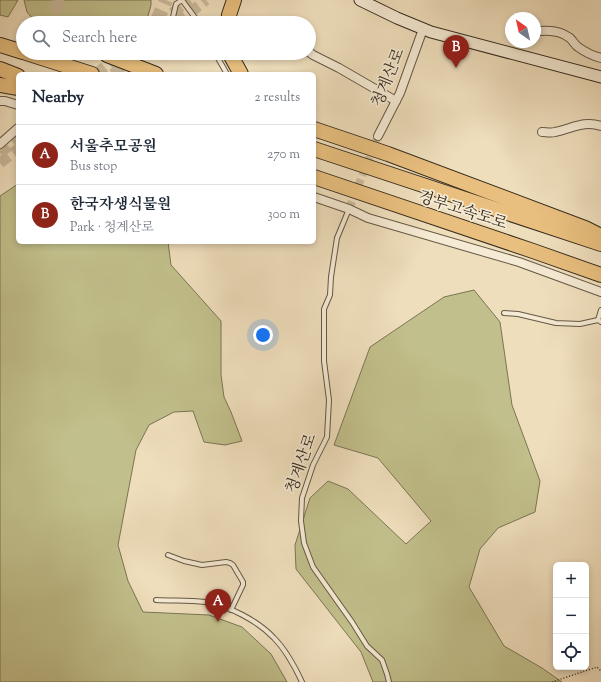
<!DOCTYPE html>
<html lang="en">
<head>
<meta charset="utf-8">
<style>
  :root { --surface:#fff; --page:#f6f6f7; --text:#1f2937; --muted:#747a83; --line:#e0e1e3; --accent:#8f2418 }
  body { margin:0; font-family:"Sorts Mill Goudy","Noto Serif KR",serif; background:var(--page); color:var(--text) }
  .controls { position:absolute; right:12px; bottom:12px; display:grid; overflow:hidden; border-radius:6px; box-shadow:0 2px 6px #0003 }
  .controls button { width:36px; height:36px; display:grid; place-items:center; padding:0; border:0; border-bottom:1px solid var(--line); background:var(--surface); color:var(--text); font:20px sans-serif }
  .compass { position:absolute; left:505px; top:12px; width:36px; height:36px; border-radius:50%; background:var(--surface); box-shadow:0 2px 6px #0003; rotate:326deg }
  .you { position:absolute; left:263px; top:335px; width:14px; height:14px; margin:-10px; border:3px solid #fff; border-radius:50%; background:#1a73e8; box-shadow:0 0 0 6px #1a73e833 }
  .badge { display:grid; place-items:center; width:26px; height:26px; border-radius:50%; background:var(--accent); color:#fff; font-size:13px; font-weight:700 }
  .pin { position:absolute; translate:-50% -33px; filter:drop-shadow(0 1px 2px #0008) }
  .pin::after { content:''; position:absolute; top:21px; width:14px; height:12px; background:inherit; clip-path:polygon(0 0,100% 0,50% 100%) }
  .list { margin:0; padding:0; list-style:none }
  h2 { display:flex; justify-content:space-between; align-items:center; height:52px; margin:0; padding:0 16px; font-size:17px }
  h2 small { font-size:13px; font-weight:400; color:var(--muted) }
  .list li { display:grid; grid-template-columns:26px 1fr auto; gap:12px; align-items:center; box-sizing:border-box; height:60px; padding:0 16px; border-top:1px solid var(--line) }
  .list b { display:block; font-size:15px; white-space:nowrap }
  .list p { margin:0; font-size:13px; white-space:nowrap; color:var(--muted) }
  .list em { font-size:13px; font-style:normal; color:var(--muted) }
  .icon { flex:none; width:22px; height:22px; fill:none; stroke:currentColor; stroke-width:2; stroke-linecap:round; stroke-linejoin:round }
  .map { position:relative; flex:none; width:601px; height:682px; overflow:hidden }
  .search { position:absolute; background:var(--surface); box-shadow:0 2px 6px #0003; left:16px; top:16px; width:300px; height:44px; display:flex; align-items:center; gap:10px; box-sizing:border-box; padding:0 14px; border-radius:22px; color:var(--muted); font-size:15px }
  .panel { position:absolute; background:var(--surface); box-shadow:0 2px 6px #0003; left:16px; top:72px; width:300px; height:172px; border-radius:6px }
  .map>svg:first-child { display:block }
  .green { fill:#c1bf8b; stroke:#7b7554 }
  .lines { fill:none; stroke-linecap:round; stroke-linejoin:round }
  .street-tunnel { stroke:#caba9c; stroke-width:8; stroke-dasharray:8 4; stroke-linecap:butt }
  .secondary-tunnel { stroke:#caba9c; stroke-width:11; stroke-dasharray:11 5.5; stroke-linecap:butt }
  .highway-tunnel { stroke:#caba9c; stroke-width:14; stroke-dasharray:14 7; stroke-linecap:butt }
  .lane-casing { stroke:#645846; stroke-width:6 }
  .street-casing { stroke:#645846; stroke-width:10 }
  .secondary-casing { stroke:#352b1e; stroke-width:13 }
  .highway-casing { stroke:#352b1e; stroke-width:16 }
  .path { stroke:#352b1e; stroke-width:1.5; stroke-dasharray:1 2; stroke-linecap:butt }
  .lane { stroke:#f5ead3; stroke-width:4 }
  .street { stroke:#f5ead3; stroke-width:8 }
  .secondary { stroke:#f5ead3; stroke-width:11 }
  .highway { stroke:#e8bf7e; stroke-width:14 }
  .labels { text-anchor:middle; stroke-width:3.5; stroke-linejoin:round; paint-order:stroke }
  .street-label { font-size:16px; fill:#352b1e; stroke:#f5ead3 }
</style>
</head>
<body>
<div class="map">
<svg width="601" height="682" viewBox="0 0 601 682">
  <rect width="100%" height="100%" fill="#efdebc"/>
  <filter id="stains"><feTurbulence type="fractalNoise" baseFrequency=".005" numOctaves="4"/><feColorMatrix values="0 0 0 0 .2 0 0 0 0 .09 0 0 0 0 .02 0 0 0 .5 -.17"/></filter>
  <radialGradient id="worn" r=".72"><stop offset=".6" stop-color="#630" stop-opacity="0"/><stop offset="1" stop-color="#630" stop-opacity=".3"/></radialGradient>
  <!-- green -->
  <g class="green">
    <polygon points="0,0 18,0 8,17 0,15"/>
    <polygon points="24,0 151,0 151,5 146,23 34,23 33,19 27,12"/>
    <polygon points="18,184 18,242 168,242 171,265 221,321 221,375 224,397 231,412 242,441 225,445 204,442 193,411 174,412 149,425 136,450 118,545 128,581 143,612 209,615 242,627 271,654 287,682 0,682 0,196"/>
    <polygon points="474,290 500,322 512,405 540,481 535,512 498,528 480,549 469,587 504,646 542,668 562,682 373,682 361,652 296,569 295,545 310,498 328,481 348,489 406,544 431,521 378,458 334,445 370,347 444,297"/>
  </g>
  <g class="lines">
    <!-- street-tunnel -->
    <polyline class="street-tunnel" points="349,209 378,136"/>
    <!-- secondary-tunnel -->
    <g class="secondary-tunnel">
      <polyline points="159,23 190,0"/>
      <polyline points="177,23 206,0"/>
      <polyline points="96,74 122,53"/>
      <polyline points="113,74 139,53"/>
      <polyline points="0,153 18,138"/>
      <polyline points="0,163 18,149"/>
    </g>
    <!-- highway-tunnel -->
    <g class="highway-tunnel">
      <polyline points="57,0 58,8 66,23"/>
      <polyline points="156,23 166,0"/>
    </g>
    <!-- lane casing -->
    <g class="lane-casing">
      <g id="lane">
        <polyline points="182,0 199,23"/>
        <polyline points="173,17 176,4 182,0"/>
        <polyline points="215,53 227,74"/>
        <polyline points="349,209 337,238 331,277 330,295 324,309 324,361 329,400 327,437 313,465 302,498 301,521 304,543 313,567 352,622 367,646 382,660 387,674 389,682"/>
        <polyline points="601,310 598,320 601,322"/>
        <polyline points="504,313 518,314 556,323 580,324 598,320"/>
        <polyline points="168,555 184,561 202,565 226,562 230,563 233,565 243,582 243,585 231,610"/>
        <path d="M156 600C172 601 189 600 205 602 228 605 258 621 274 638 286 650 295 667 302 682"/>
      </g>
    </g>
    <!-- street casing -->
    <g class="street-casing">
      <g id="street">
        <path d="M540 31C550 30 561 31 570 38 573 41 575 45 578 47 585 52 593 56 601 58"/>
        <polyline points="309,52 313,55 339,68 396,101"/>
        <polyline points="0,101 5,101 18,105"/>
        <path d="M542 132C546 132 551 133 555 132 571 129 584 120 601 126"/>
        <polyline points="378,136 400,93 423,29"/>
        <polyline points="0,144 18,128"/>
        <polyline points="314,197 349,209 368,218 519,262 601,292"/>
      </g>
    </g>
    <!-- secondary casing -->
    <g class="secondary-casing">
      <polyline id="secondary" points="360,0 397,18 431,32 601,77"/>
    </g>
    <!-- highway casing -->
    <g class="highway-casing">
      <g id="highway">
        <polyline points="228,23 229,15 234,0"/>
        <polyline points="0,45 23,52"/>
        <polyline points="26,53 92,74"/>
        <polyline points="231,53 231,56 241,74"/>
        <polyline points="107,55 156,74"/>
        <polyline points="0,69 18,76"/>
        <polyline points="0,85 18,88"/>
        <polyline points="314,129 388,154 585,228 601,236"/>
        <polyline points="314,149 601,244"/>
        <polyline points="314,177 533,251 601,275"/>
      </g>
    </g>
    <!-- path -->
    <polyline class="path" points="552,682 597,667 601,671"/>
    <!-- lane -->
    <use href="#lane" class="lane"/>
    <!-- street -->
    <use href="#street" class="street"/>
    <!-- secondary -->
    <use href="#secondary" class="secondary"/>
    <!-- highway -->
    <use href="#highway" class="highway"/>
  </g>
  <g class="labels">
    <!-- street labels -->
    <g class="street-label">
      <text transform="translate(387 77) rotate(-68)" y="6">청계산로</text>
      <text transform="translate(463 209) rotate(18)" y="6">경부고속도로</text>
      <text transform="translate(300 463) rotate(-71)" y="6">청계산로</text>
    </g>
  </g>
  <rect width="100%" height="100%" filter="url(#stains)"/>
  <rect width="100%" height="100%" fill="url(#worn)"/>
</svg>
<div class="controls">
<button>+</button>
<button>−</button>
<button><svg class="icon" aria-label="locate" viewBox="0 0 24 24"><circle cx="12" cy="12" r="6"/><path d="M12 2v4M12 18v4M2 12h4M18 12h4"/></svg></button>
</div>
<svg class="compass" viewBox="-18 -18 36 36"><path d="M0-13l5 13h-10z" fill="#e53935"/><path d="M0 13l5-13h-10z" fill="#747a83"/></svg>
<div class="you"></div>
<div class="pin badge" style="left:218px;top:622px">A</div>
<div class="pin badge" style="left:456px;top:68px">B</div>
<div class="search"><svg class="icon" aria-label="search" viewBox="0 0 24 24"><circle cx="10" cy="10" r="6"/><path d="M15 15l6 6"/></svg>Search here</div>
<section class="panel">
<h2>Nearby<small>2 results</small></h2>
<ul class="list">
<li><span class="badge">A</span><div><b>서울추모공원</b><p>Bus stop</p></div><em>270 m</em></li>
<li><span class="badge">B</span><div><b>한국자생식물원</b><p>Park · 청계산로</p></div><em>300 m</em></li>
</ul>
</section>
</div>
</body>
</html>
